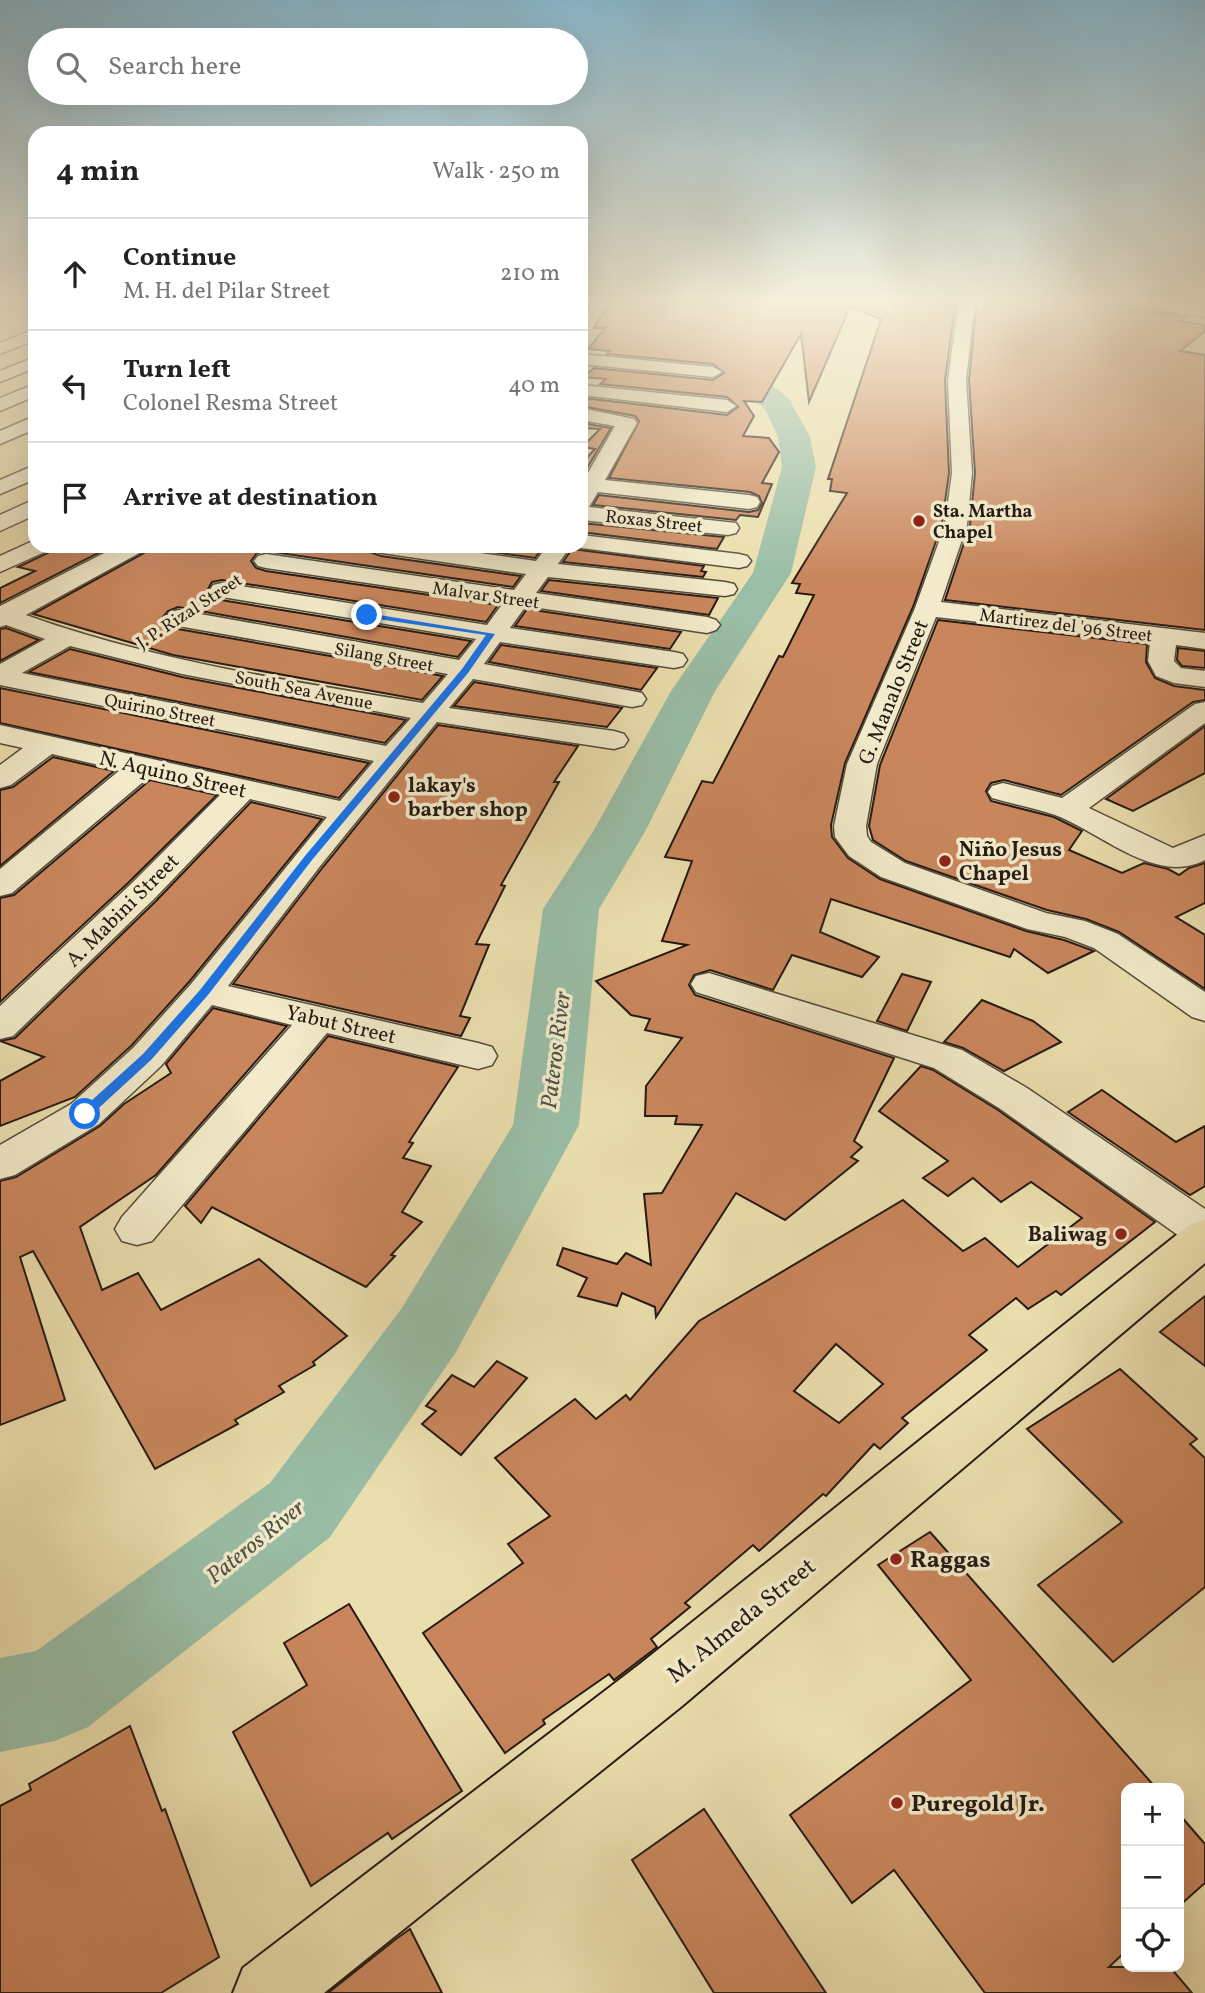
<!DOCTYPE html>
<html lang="en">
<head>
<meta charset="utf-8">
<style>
  :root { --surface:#fff; --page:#f2f2f2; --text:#222; --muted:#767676; --line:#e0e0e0 }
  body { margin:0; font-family:Vollkorn,serif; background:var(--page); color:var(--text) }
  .controls { position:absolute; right:21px; bottom:21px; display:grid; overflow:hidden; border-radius:14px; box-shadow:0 7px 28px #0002 }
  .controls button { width:63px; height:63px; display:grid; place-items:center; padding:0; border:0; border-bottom:2px solid var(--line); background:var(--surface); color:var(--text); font:35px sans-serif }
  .stop { position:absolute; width:21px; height:21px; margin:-16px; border:5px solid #1a73e8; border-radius:50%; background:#fff }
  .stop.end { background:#1a73e8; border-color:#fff; box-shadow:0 2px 7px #0008 }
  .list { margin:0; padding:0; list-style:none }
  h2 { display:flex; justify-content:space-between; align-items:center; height:91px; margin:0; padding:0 28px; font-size:30px }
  h2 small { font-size:23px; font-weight:400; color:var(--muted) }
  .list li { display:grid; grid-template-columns:46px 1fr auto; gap:21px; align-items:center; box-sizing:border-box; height:112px; padding:0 28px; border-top:2px solid var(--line) }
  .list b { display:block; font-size:26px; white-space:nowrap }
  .list p { margin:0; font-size:23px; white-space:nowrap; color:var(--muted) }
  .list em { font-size:23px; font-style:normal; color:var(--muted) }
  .icon { flex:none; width:38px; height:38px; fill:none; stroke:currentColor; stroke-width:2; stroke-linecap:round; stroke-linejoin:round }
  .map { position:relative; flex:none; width:1205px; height:1993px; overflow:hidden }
  .search { position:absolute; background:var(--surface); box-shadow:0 7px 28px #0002; left:28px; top:28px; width:560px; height:77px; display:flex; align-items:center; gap:18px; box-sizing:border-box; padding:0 24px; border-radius:38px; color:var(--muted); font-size:26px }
  .panel { position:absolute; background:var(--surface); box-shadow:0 7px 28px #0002; left:28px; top:126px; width:560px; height:427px; border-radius:21px }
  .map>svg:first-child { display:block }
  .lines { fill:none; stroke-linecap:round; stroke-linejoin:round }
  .river { fill:#99bda6; fill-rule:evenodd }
  .building { fill:#c9865d; stroke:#251a13; stroke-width:2; fill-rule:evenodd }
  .minor-casing { stroke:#564b3a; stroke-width:3 }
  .major-casing { stroke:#251a13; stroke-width:4 }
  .minor { fill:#f2eaca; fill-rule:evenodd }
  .major { fill:#ebdeae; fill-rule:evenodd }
  .route { fill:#1a73e8 }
  .poi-dot { fill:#8f2418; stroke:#f2eaca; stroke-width:2.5 }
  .labels { text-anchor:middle; stroke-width:7; stroke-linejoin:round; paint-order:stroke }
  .far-poi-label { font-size:18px; font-weight:bold; fill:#251a13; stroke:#f2eaca; text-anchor:start }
  .far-street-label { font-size:18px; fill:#251a13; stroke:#f2eaca }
  .street-label { font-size:21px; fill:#251a13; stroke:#f2eaca }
  .poi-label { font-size:21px; font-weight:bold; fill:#251a13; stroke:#f2eaca; text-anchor:start }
  .water-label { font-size:23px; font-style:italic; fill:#4e5346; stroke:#f2eaca }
  .near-poi-label { font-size:24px; font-weight:bold; fill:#251a13; stroke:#f2eaca; text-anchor:start }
  .near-street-label { font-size:24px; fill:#251a13; stroke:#f2eaca }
</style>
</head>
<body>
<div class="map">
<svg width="1205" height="1993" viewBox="0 0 1205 1993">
  <rect width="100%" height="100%" fill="#ebdeae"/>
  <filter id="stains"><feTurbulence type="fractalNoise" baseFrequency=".00286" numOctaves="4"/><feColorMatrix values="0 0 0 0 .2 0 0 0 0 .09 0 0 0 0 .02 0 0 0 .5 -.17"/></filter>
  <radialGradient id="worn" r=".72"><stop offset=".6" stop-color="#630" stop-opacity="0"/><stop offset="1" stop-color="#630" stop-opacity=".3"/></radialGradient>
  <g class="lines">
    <!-- river -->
    <polygon class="river" points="683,299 709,299 704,310 712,336 789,399 810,437 816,467 791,573 715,691 646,830 599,909 579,1125 456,1352 330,1537 88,1727 55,1741 0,1752 0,1658 36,1651 270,1483 402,1308 513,1125 543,909 594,830 671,691 753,573 782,467 778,437 765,409 690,345 678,310"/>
  </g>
  <!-- building -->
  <g class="building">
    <polygon points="612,299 956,299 945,380 949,473 942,524 913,607 845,763 831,825 832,837 848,858 880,879 1026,931 1064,940 1094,951 1048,973 1014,949 1010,957 831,899 820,932 879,957 862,977 792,955 773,990 710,970 694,975 689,985 695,995 894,1058 854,1141 862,1147 851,1157 858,1161 785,1220 736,1193 656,1317 655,1307 622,1293 617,1306 578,1296 587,1278 557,1265 563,1248 617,1264 626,1253 651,1265 644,1194 662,1193 702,1125 675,1124 677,1116 645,1116 646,1086 682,1038 645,1030 650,1019 631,1015 596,981 687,945 662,941 692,861 665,857 702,781 713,783 779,656 783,657 814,595 796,593 800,584 792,583 847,493 830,491 832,479 828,479 881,319 850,307 809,402 801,334 762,402 744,401 754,416 743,436 769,438 779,452 762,483 772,484 758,517 740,515 736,520 593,505 599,495 749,512 758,510 762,503 759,496 750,492 609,478 639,421 635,416 581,406 584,398 727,415 738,407 727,397 600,384 606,379 583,377 594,368 713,380 724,373 713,364 607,354 610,351 588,349 605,328 594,328"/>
    <polygon points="977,299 1109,299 1119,307 1186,317 1180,321 1205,325 1205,331 1180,351 1205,355 1205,630 945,600 970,525 975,473 969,380"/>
    <polygon points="588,424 611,428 583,475 581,475 581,468 585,463 582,463 595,449 582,447 600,429 582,428"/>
    <polygon points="581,523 724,537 717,549 581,532"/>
    <polygon points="54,546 112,546 0,603 0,588 35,571 18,567 48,553"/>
    <polygon points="150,546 367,546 372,553 381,556 521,576 513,587 266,551 257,553 251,561 256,568 266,571 498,605 486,622 222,580 212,582 208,589 211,596 221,600 471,641 458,657 178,607 168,611 162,618 167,625 178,629 443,676 422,700 173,655 33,614 144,553"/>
    <polygon points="450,546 544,546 535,558"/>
    <polygon points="572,549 704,566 701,571 706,572 703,577 563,562"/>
    <polygon points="549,580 718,598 709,615 541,591"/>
    <polygon points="527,609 681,632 670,649 515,626"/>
    <polygon points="938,620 1147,644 1146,662 1155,678 1174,686 1205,690 1205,700 1193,702 1061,795 1004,780 991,783 986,791 991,801 1054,817 1082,831 1069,850 1122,873 1144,863 1168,869 1179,875 1189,868 1205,863 1205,903 1176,917 1205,935 1205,989 1119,932 1086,919 1047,910 906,861 873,840 869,826 880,765"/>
    <polygon points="6,628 39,640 0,661 0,629"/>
    <polygon points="501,645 657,668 641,690 489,662"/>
    <polygon points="1178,648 1205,651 1205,668 1182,666 1177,660"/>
    <polygon points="70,649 182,677 406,720 385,743 29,672"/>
    <polygon points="474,682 622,708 607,727 454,706"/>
    <polygon points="0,688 369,763 339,798 0,723"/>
    <polygon points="438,725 578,746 554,782 559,782 501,885 505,886 476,944 489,945 460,1016 470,1018 461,1036 233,984 323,867"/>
    <polygon points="1205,726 1205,773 1133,811 1106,799"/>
    <polygon points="53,757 114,771 0,866 0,790 13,787"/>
    <polygon points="150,780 217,795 128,883 0,1002 0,898 14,895"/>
    <polygon points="251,802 322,819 189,982 131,1046 75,1097 0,1126 0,1081 44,1057 0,1041 15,1038 156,901"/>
    <polygon points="902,974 931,982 907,1031 877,1021"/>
    <polygon points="982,1000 1033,1021 1061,1042 1004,1071 963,1048 944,1042"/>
    <polygon points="213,1008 287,1026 156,1175 80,1227 102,1290 138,1273 161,1310 259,1259 347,1336 313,1362 315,1365 279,1386 284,1392 235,1420 238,1424 155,1469 33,1251 20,1257 65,1400 0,1425 0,1181 16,1177 100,1126 124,1104 171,1073 166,1064"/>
    <polygon points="328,1036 458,1067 409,1142 413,1143 403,1158 431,1166 402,1212 422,1222 391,1255 395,1256 366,1287 212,1207 201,1223 185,1206"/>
    <path d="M921 1066 933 1070 998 1110 1155 1222 1061 1295 1056 1291 1028 1309 1016 1298 969 1335 987 1350 902 1418 908 1423 880 1449 874 1444 826 1496 823 1494 759 1551 753 1545 685 1603 690 1607 651 1639 657 1647 614 1680 609 1674 543 1720 545 1724 505 1753 423 1633 523 1563 508 1544 550 1516 495 1458 575 1399 596 1419 626 1395 630 1400 699 1321 903 1200 963 1251 985 1238 1018 1267 1082 1218 1031 1182 1001 1202 973 1178 948 1196 923 1178 948 1161 879 1111ZM836 1344 883 1384 839 1423 794 1391Z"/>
    <polygon points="1102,1090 1176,1142 1205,1126 1205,1186 1190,1195 1068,1112"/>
    <polygon points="1205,1296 1205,1366 1160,1332"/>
    <polygon points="497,1361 527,1378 461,1455 422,1424 436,1411 426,1406 452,1375 474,1387"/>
    <polygon points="1120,1369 1197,1439 1190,1444 1205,1458 1205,1587 1113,1662 1038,1585 1122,1522 1027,1429"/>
    <polygon points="930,1532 1156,1788 1126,1788 1126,1951 1109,1967 1170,1967 1192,1993 985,1993 894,1870 852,1903 790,1815 971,1680 878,1565"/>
    <polygon points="349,1604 462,1791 392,1839 388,1833 311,1886 233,1732 307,1685 284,1643"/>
    <polygon points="130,1726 162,1811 165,1809 219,1957 161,1993 0,1993 0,1806 31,1790 29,1784"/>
    <polygon points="704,1809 826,1993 714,1993 632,1860"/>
    <polygon points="1179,1814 1205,1844 1205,1883 1179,1906"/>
    <polygon points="410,1929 442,1993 328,1993 396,1939"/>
  </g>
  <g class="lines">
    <!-- minor casing -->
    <g class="minor-casing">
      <g id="minor">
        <polygon points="0,299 35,299 35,309 0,304"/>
        <polygon points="581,299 592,299 587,312 581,314"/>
        <polygon points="959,299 975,299 966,380 972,473 967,525 941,602 1205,633 1205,649 1176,645 1174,661 1181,668 1205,671 1205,687 1174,683 1156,676 1148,661 1150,642 936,617 877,764 866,826 867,836 871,842 905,863 1046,913 1085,921 1118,934 1205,992 1205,1021 1192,1017 1094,948 1065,937 1027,929 881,877 849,856 835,837 834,826 847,764 915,608 945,525 952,473 948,380"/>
        <polygon points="1111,299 1150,299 1205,307 1205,317 1119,304"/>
        <polygon points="35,329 35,340 0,354 0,343"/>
        <polygon points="581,354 713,367 722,372 713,377 581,364"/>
        <polygon points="35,357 35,368 0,382 0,371"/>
        <polygon points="35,384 35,396 0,411 0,398"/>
        <polygon points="581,385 727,400 736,406 727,412 581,395"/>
        <polygon points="581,408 634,419 637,423 605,480 749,495 757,497 760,502 757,507 749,509 598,492 589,507 736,523 739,528 736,533 728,535 581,520 581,478 585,478 615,426 581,420"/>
        <polygon points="35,416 35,429 0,444 0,431"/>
        <polygon points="35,465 35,479 0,494 0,480"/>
        <polygon points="35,499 35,515 0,531 0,515"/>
        <polygon points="581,535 739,554 747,556 751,561 747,566 739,568 573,547 581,546"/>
        <polygon points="35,540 35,546 51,546 47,551 0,572 0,556"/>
        <path d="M118 546H147L143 551 26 615C153 661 290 681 423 703L448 674 178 626 169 623 165 618 169 613 178 610 459 660 476 639 222 597 213 595 210 590 213 585 222 583 487 625 503 603 266 568 258 566 254 561 258 556 266 554 514 590 526 574 382 553 374 551 370 546H431L536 561 547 546H571L558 564 725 582 734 584 737 589 734 594 725 596 548 577 536 593 707 617 716 620 720 625 716 630 707 633 526 606 510 628 674 652 683 654 687 660 683 666 674 668 500 642 484 664 632 691 642 693 646 699 642 705 632 707 473 679 449 708 614 731 624 734 628 740 624 746 614 749 437 722 321 865 228 986 478 1043 492 1047 497 1056 492 1065 478 1069 327 1033 152 1241 137 1245 122 1241 115 1229 122 1217 292 1025 212 1005 161 1066 99 1124 15 1175 0 1179V1145L71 1104 133 1048 191 984 327 817 250 799 154 899 13 1036 0 1039V1006L130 885 222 793 149 777 12 893 0 896V869L120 770 52 754 11 785 0 788V765L23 748 0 743V725L340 801 374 761 0 685V664L45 639 6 625 0 627V606ZM70 646 182 674 411 718 386 746 22 673Z"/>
        <path d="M1205 702V723L1089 808 1173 848 1205 835V860C1156 886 1101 832 1055 815 1035 808 1013 804 992 798L988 792 992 786 1003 783 1062 798 1195 704Z"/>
        <polygon points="709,973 962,1050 1027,1088 1205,1209 1205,1247 1189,1243 999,1108 934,1068 696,992 691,984 696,976"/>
      </g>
    </g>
    <!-- major casing -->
    <g class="major-casing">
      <polygon id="major" points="1205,1220 1205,1263 682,1706 324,1993 233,1993 243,1968 640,1664 1189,1225"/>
    </g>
    <!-- minor -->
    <use href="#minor" class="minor"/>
    <!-- major -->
    <use href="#major" class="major"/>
  </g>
  <!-- sky -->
  <linearGradient id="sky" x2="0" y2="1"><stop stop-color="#88b8ce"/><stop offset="0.52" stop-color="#f6f0db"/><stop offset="1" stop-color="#f6f0db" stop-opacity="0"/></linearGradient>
  <rect width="1205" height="578" fill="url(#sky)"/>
  <!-- route -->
  <polygon class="route" points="367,613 495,634 468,673 312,860 208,995 151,1060 89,1117 80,1117 80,1111 143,1054 200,990 305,856 462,669 486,635 364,617"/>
  <!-- markers -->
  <g class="poi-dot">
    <circle cx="919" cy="521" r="7"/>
    <circle cx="394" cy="797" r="7"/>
    <circle cx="945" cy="861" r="7"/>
    <circle cx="1121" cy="1234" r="7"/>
    <circle cx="896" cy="1559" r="7"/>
    <circle cx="897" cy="1803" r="7"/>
  </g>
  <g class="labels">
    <!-- far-poi labels -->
    <g class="far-poi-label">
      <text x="933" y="517">Sta. Martha<tspan x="933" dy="21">Chapel</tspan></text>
    </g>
    <!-- far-street labels -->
    <g class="far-street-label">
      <text transform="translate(654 521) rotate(6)" y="6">Roxas Street</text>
      <text transform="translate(486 595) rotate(8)" y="6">Malvar Street</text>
      <text transform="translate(189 611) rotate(-33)" y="6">J. P. Rizal Street</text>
      <text transform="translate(1066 625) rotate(7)" y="6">Martirez del '96 Street</text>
      <text transform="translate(384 657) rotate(10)" y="6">Silang Street</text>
      <text transform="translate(304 690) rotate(11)" y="6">South Sea Avenue</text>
      <text transform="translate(160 710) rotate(11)" y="6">Quirino Street</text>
    </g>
    <!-- street labels -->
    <g class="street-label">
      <text transform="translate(893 692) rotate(-68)" y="7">G. Manalo Street</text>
      <text transform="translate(173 774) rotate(13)" y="7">N. Aquino Street</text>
      <text transform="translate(122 910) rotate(-45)" y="7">A. Mabini Street</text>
      <text transform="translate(341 1024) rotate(13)" y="7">Yabut Street</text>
    </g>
    <!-- poi labels -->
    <g class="poi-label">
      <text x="408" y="792">lakay's<tspan x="408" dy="24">barber shop</tspan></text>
      <text x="959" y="856">Niño Jesus<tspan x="959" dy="24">Chapel</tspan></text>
      <text x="1107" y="1241" text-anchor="end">Baliwag</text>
    </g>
    <!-- water labels -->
    <g class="water-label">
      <text transform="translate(555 1050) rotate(-83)" y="8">Pateros River</text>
      <text transform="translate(255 1541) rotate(-39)" y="8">Pateros River</text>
    </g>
    <!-- near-poi labels -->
    <g class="near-poi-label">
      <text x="910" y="1567">Raggas</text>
      <text x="911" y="1811">Puregold Jr.</text>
    </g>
    <!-- near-street labels -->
    <g class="near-street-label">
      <text transform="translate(741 1620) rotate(-39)" y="8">M. Almeda Street</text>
    </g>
  </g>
  <rect width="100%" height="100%" filter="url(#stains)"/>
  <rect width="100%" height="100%" fill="url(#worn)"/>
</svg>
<div class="controls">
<button>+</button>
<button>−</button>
<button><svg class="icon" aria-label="locate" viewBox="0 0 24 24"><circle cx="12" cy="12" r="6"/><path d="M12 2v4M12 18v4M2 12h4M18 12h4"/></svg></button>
</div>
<div class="stop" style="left:85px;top:1114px"></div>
<div class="stop end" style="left:367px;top:615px"></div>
<div class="search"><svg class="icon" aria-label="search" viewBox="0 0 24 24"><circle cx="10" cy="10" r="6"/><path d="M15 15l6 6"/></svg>Search here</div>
<section class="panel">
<h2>4 min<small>Walk · 250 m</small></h2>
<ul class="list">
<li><svg class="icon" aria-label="ahead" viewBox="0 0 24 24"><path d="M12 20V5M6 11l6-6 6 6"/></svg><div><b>Continue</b><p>M. H. del Pilar Street</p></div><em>210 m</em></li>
<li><svg class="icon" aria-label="left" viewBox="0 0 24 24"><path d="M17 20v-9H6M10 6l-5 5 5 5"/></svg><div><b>Turn left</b><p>Colonel Resma Street</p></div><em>40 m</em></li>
<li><svg class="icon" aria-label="arrive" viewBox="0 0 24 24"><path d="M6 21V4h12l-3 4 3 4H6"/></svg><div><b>Arrive at destination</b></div></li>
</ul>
</section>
</div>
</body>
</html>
